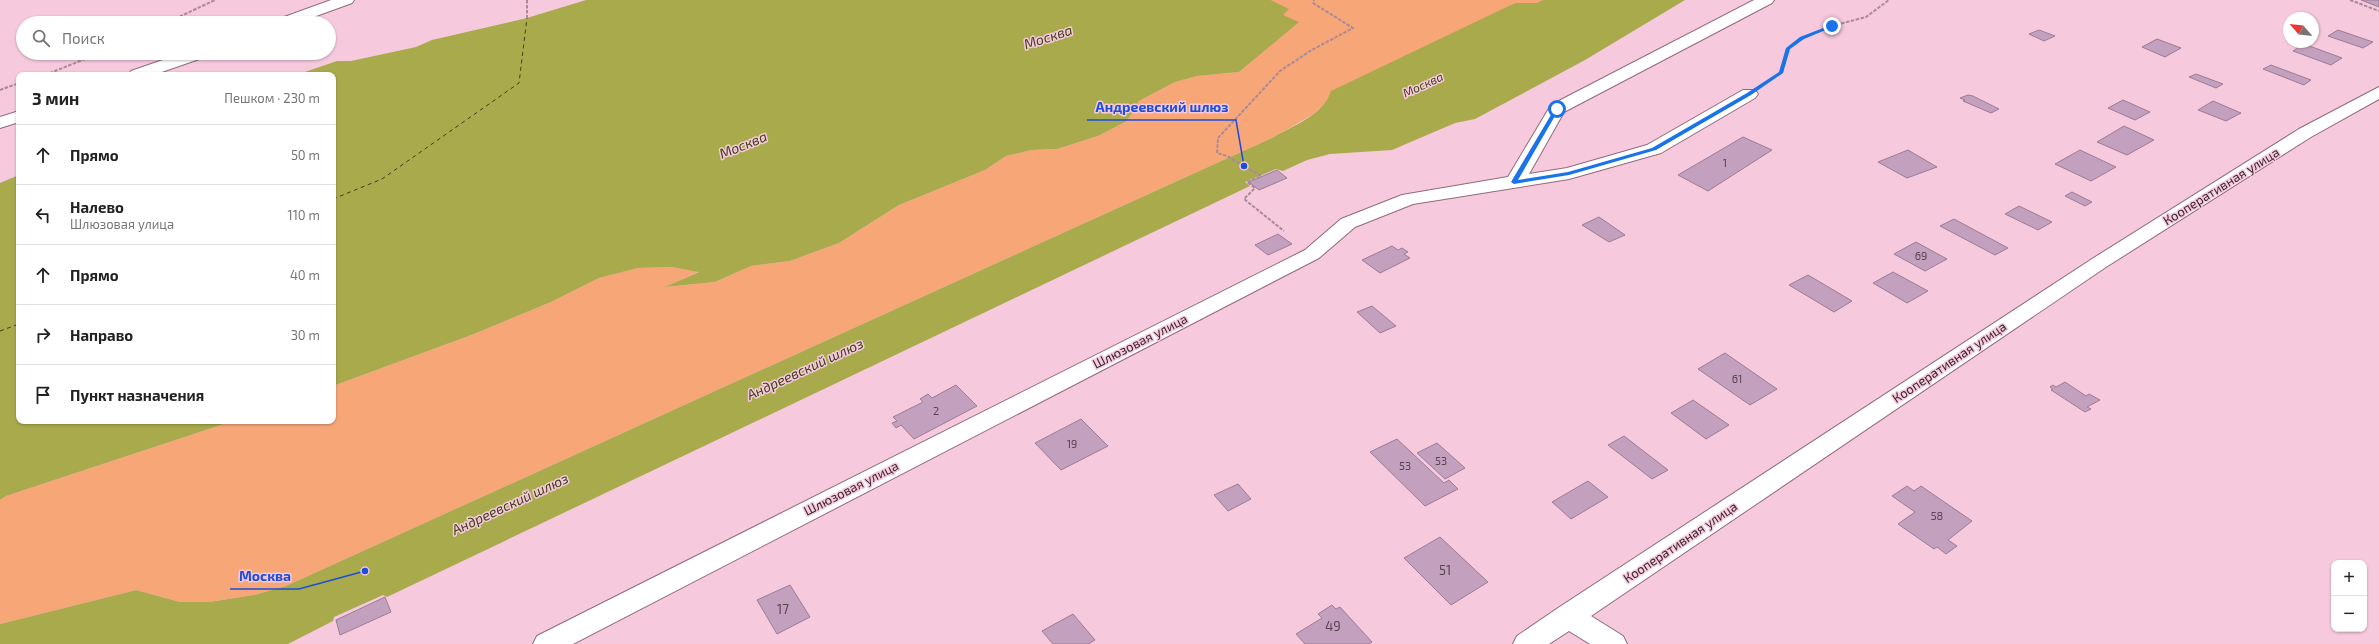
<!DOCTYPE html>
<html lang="ru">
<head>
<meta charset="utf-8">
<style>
  :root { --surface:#fff; --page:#f6f6f6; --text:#222; --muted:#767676; --line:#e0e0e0 }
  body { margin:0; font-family:"Exo 2",sans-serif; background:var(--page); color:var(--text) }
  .controls { position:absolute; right:12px; bottom:12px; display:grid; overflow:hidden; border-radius:8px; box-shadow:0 1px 3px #0004 }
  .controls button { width:36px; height:36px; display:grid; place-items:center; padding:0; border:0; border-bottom:1px solid var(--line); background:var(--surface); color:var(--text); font:20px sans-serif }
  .compass { position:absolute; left:2283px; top:12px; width:36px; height:36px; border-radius:50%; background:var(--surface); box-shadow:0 1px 3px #0004; rotate:298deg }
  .stop { position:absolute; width:12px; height:12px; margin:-9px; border:3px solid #1a73e8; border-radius:50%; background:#fff }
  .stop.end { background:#1a73e8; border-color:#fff; box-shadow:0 1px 4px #0008 }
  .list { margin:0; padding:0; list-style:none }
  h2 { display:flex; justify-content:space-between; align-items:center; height:52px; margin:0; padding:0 16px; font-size:17px }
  h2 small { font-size:13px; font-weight:400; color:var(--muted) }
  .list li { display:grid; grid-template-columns:26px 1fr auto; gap:12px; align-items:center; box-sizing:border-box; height:60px; padding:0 16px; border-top:1px solid var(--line) }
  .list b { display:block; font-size:15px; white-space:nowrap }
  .list p { margin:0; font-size:13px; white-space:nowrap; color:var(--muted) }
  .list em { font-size:13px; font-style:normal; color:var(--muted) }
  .icon { flex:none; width:22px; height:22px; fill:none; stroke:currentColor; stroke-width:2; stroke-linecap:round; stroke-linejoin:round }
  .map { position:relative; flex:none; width:2379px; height:644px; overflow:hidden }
  .search { position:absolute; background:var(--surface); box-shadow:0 1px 3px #0004; left:16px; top:16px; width:320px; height:44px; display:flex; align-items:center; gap:10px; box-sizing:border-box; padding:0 14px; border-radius:22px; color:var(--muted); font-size:15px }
  .panel { position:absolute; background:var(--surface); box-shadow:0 1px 3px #0004; left:16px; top:72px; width:320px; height:352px; border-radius:8px }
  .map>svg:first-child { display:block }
  .green { fill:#f7a678 }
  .water { fill:#a8aa4c }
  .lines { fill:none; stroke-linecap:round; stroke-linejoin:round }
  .ferry { stroke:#3f4018; stroke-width:1; stroke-dasharray:4 3.5; stroke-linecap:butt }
  .building { fill:#c2a0be; stroke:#9c7c98 }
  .minor-casing { stroke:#916a7b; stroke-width:2 }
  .path { stroke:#ab8998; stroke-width:2; stroke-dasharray:3.5 1.5; stroke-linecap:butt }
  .minor { fill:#fff; fill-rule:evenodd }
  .route { fill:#1a73e8 }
  .labels { text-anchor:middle; stroke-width:3; stroke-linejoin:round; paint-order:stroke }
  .number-label { font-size:11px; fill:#5a4452 }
  .far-water-label { font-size:12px; font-style:italic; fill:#3f4018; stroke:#f6c9dd }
  .street-label { font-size:13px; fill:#37262e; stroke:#f6c9dd }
  .near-number-label { font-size:13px; fill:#5a4452 }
  .water-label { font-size:14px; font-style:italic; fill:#3f4018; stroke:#f6c9dd }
  .leader { fill:none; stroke:#1d4ed8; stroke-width:1.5 }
  .callout-dot { fill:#1d4ed8; stroke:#f6c9dd; stroke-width:1.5 }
  .callout-label { font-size:14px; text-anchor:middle; font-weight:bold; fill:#1d4ed8; stroke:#f6c9dd; stroke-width:3; stroke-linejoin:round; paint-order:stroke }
</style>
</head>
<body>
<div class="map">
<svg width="2379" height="644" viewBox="0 0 2379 644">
  <rect width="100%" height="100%" fill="#f6c9dd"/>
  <!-- green -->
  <polygon class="green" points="1271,0 1543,0 1536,3 1515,3 1328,101 1312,115 1272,138 286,586 254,595 209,602 180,602 136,590 0,624 0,500 6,496 233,421 333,421 333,386 474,334 551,302 599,278 638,268 672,267 700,271 666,287 715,282 751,266 790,261 839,243 899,205 985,170 1006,156 1032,150 1057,149 1098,136 1127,121 1139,101 1175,82 1197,76 1239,72 1298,22 1282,15 1288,9"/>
  <!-- water -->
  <g class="water">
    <polygon points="586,0 1271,0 1289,9 1283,15 1299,22 1239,72 1197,76 1175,82 1139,101 1127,121 1098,136 1057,149 1032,150 1006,156 985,170 899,205 839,243 790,261 751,266 715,282 665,287 699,272 672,267 638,268 599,278 551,302 474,334 333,386 333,75 296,75 337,61 351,61 416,47 432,40 527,18"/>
    <path d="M1543 0H1685L1585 60 1475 119 1455 123 1392 150 1330 154 1307 160 1283 171 1276 169 1245 182 1250 186 387 597 383 595 334 617 333 621 288 644H0V624L136 590 180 602H209L254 595 286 586 1272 138C1292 126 1324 115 1331 91L1515 3H1536Z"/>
    <polygon points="19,175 19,421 233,421 6,496 0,500 0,183"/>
  </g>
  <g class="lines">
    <!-- ferry -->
    <g class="ferry">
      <polyline points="333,199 382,179 519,83 527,18"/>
      <polyline points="0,331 19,324"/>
    </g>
  </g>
  <!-- building -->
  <g class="building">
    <polygon points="2361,0 2379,0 2379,7"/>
    <polygon points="2039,30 2055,36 2044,41 2029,34"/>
    <polygon points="2338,30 2373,42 2363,48 2328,36"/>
    <polygon points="2157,39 2181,48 2165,57 2142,47"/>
    <polygon points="2304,44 2342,58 2331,65 2293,51"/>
    <polygon points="2271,65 2311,80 2304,85 2263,69"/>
    <polygon points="2196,74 2223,84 2216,88 2189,77"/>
    <polygon points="1968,95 1973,96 1999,109 1991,113 1963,101 1965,100 1960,98"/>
    <polygon points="2123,100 2150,112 2135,120 2108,108"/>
    <polygon points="2213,101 2241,113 2226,121 2198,110"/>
    <polygon points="2124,126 2154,140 2127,155 2097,142"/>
    <polygon points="1743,137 1772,150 1708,191 1678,175"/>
    <polygon points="1908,150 1937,167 1907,178 1878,162"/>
    <polygon points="2080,150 2116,167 2091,181 2055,164"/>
    <polygon points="1277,170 1287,178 1259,190 1249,182"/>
    <polygon points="2072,192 2092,202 2085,206 2065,196"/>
    <polygon points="2019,206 2052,222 2038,230 2005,214"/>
    <polygon points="1599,217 1625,235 1609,242 1582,225"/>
    <polygon points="1954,219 2008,248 1995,255 1940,226"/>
    <polygon points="1278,234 1292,244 1268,255 1255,245"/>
    <polygon points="1916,242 1947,259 1925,271 1894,254"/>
    <polygon points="1392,246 1398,250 1402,248 1408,252 1404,254 1410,258 1380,273 1362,260"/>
    <polygon points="1893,272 1928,291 1907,303 1873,283"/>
    <polygon points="1808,275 1852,301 1834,312 1789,285"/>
    <polygon points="1372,306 1396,326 1380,333 1357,312"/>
    <polygon points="1725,353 1777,389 1750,405 1698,369"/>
    <polygon points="2065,382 2086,396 2089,394 2100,400 2087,407 2091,409 2085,412 2051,390 2053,389 2050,387 2053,385 2056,387"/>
    <polygon points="956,385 977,406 914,439 901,425 896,428 892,423 897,421 893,417 923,402 920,399 928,394 932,398"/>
    <polygon points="1693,400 1729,425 1706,439 1671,413"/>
    <polygon points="1081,419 1108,446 1061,470 1035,443"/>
    <polygon points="1624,436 1668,470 1652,479 1608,445"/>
    <polygon points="1397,439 1444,483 1449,480 1458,489 1425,506 1370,452"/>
    <polygon points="1437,443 1465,468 1445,479 1417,453"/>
    <polygon points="1588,481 1608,497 1571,519 1552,502"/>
    <polygon points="1238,484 1251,499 1228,511 1214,495"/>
    <polygon points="1907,486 1914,491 1921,486 1972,521 1948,540 1957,546 1946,554 1937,547 1934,549 1898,524 1915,512 1892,496"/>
    <polygon points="1440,537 1488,582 1451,605 1404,558"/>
    <polygon points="790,585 810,617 777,634 757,600"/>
    <polygon points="385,597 391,612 340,635 336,620"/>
    <polygon points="1332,605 1336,609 1340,607 1372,642 1369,644 1305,644 1296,634 1322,618 1318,614"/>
    <polygon points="1073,614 1095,640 1088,644 1053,644 1042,631"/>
  </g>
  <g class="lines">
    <!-- minor casing -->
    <g class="minor-casing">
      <g id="minor">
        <polygon points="331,0 354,0 352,3 297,23 274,23 276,20"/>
        <polygon points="1754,0 1774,0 1772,3 1564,112 1529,174 1567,168 1647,145 1743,90 1755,90 1758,94 1755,98 1661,153 1569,179 1413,204 1355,227 1319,258 573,644 533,644 537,636 1305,250 1341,219 1402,195 1508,177 1551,105"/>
        <polygon points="183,53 207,53 205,57 153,75 128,75 131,71"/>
        <polygon points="2379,87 2379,99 2311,137 2106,267 1591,616 1623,636 1627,644 1590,644 1569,631 1549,644 1513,644 1517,636 1558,608 2092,259 2299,129"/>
        <polygon points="19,111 19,122 0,128 0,117"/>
      </g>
    </g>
    <!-- path -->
    <g class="path">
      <polyline points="527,0 527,18"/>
      <polyline points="2350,0 2379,11"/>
      <polyline points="166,23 215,0"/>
      <polyline points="127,53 128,59"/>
      <polyline points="45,75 100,53"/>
      <polyline points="1764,84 1782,72 1788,49 1802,38 1832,26 1866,17 1889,0"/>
      <polyline points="0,90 19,83"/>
      <polyline points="1261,176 1227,156 1217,153 1218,138 1280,71 1310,51 1353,28 1313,3 1314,0"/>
      <polyline points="1260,177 1247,182 1255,188 1244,199 1284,231"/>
    </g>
    <!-- minor -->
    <use href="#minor" class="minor"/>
  </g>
  <!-- route -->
  <polygon class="route" points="1831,25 1835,26 1804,39 1790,49 1783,73 1751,95 1656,150 1569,175 1514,184 1511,182 1555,108 1559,109 1518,180 1568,172 1652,148 1747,93 1779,72 1786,48 1800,37"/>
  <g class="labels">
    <!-- number labels -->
    <g class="number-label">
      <text x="1725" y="167">1</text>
      <text x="1921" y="260">69</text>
      <text x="1737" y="383">61</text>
      <text x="936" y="415">2</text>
      <text x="1072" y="448">19</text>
      <text x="1441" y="465">53</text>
      <text x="1405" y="470">53</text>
      <text x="1937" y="520">58</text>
    </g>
    <!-- far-water labels -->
    <g class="far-water-label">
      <text transform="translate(1423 85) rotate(-25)" y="4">Москва</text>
    </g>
    <!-- street labels -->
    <g class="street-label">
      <text transform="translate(2221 186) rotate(-32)" y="5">Кооперативная улица</text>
      <text transform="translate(1140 341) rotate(-27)" y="5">Шлюзовая улица</text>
      <text transform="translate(1949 362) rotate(-34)" y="5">Кооперативная улица</text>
      <text transform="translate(851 488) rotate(-27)" y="5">Шлюзовая улица</text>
      <text transform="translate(1680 542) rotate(-34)" y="5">Кооперативная улица</text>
    </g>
    <!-- near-number labels -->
    <g class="near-number-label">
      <text x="1445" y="575">51</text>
      <text x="783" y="614">17</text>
      <text x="1333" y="631">49</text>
    </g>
    <!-- water labels -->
    <g class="water-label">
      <text transform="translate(1048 37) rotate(-18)" y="5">Москва</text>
      <text transform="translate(743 145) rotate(-22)" y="5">Москва</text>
      <text transform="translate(805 369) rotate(-25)" y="5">Андреевский шлюз</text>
      <text transform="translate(510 504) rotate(-25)" y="5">Андреевский шлюз</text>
    </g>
  </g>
  <!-- callouts -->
  <path class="leader" d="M1244 166L1236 120H1087M365 571L299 589H230"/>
  <g class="callout-dot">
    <circle cx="1244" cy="166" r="4"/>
    <circle cx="365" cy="571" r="4"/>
  </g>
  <g class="callout-label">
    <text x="1162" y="112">Андреевский шлюз</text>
    <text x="265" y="581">Москва</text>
  </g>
</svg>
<div class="controls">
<button>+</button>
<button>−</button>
</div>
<svg class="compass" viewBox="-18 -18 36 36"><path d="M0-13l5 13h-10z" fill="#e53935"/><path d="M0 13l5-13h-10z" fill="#767676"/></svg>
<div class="stop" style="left:1557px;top:109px"></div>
<div class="stop end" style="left:1832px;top:26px"></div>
<div class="search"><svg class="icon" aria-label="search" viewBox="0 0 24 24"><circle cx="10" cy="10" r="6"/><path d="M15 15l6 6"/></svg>Поиск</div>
<section class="panel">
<h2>3 мин<small>Пешком · 230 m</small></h2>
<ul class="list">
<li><svg class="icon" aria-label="ahead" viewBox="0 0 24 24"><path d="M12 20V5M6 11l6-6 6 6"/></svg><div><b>Прямо</b></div><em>50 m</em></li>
<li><svg class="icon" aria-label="left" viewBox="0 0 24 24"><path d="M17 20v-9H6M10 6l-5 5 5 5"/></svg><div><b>Налево</b><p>Шлюзовая улица</p></div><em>110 m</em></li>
<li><svg class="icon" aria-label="ahead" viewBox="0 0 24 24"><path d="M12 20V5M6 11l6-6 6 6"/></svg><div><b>Прямо</b></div><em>40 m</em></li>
<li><svg class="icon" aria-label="right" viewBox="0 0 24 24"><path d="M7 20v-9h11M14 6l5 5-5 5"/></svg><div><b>Направо</b></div><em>30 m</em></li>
<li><svg class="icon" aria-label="arrive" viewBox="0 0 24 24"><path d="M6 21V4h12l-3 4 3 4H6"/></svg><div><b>Пункт назначения</b></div></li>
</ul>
</section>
</div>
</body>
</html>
